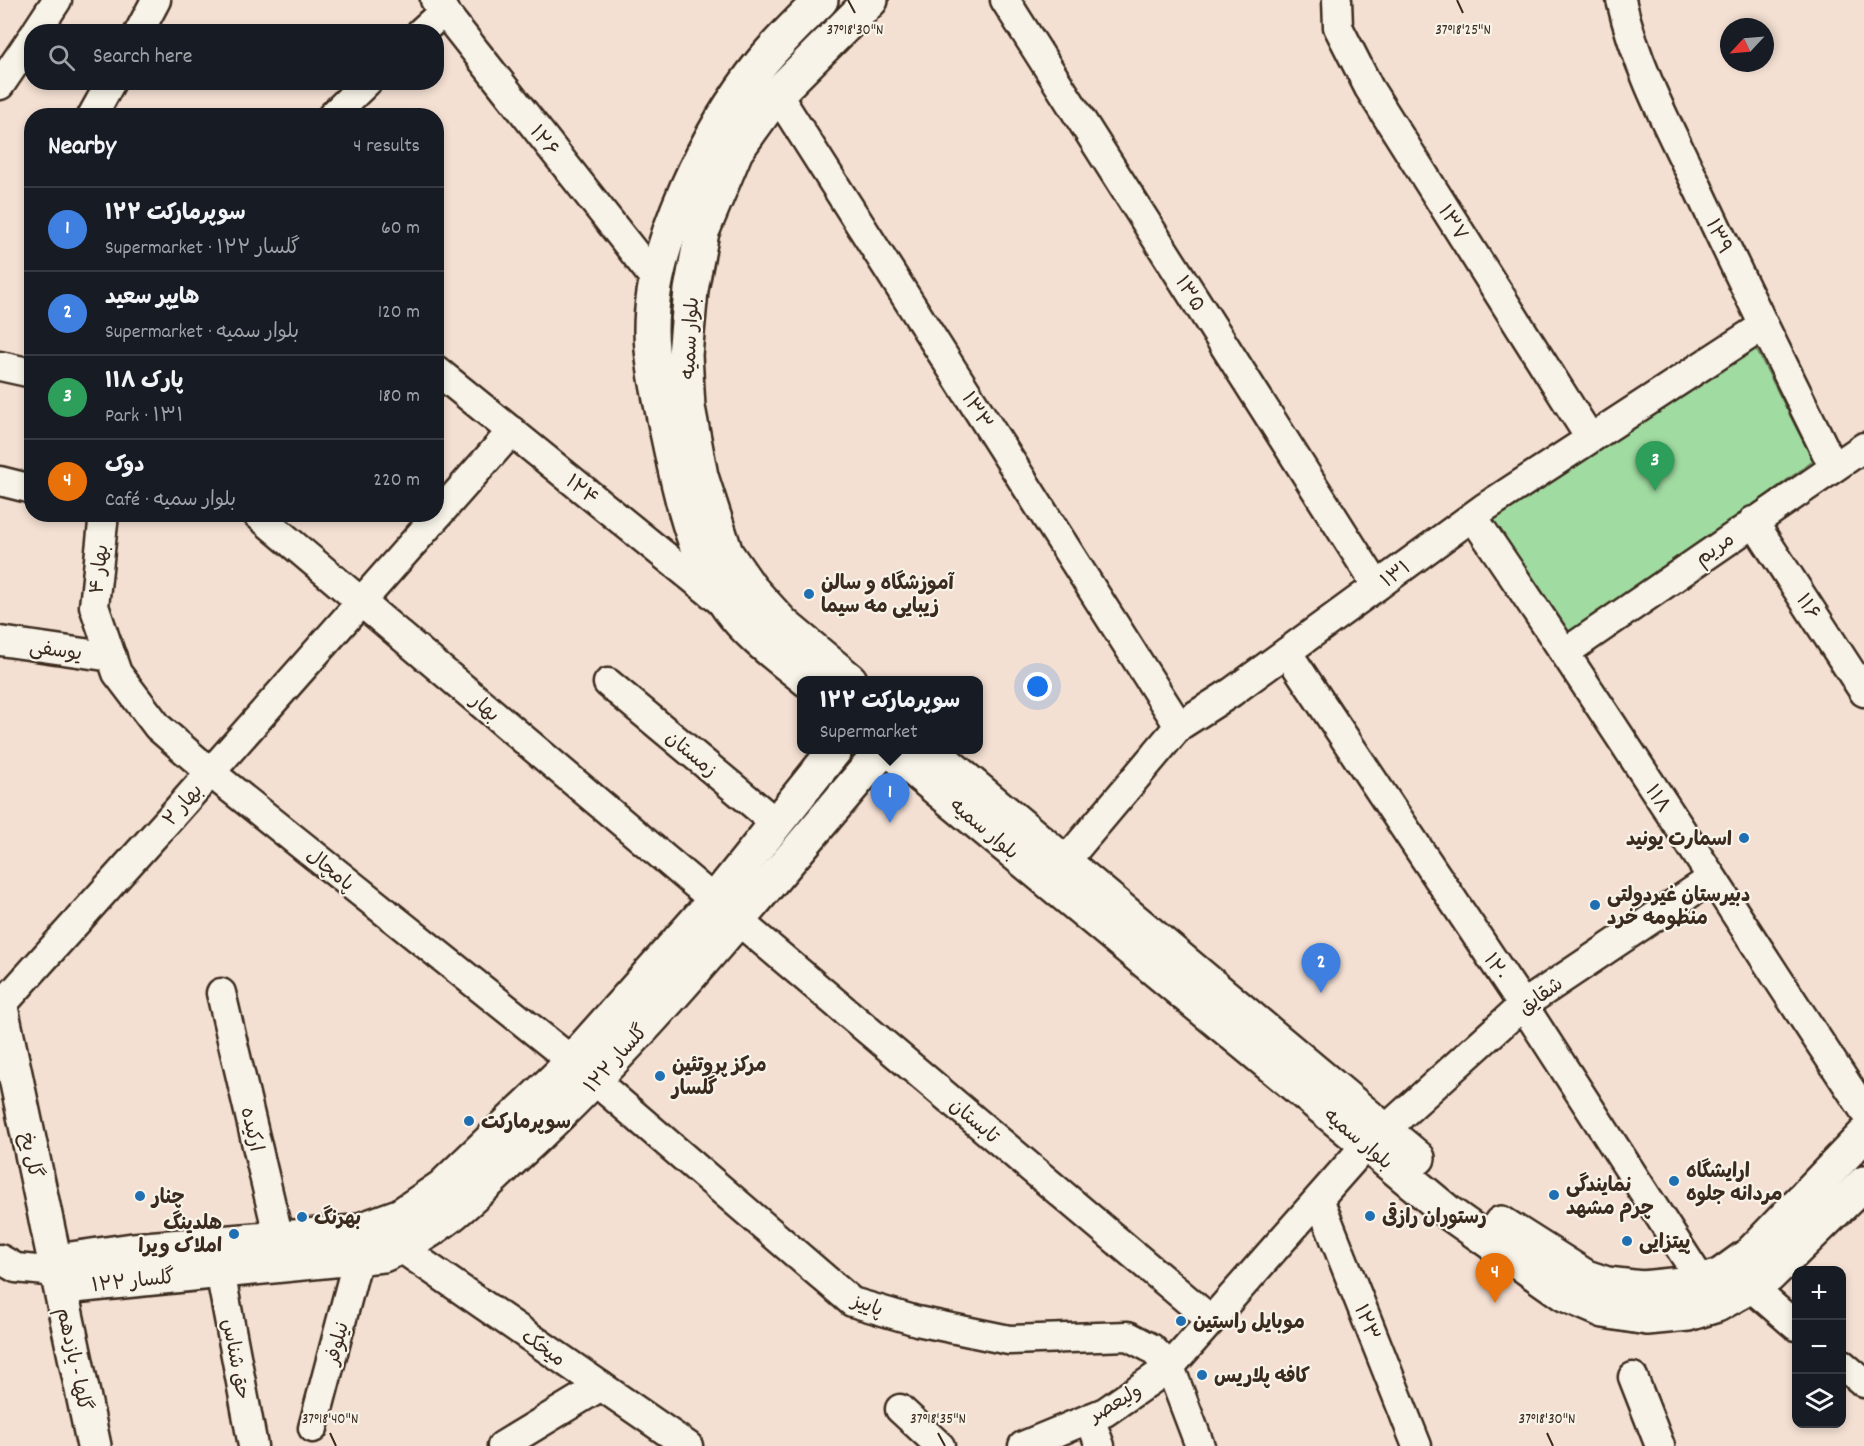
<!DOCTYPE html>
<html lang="en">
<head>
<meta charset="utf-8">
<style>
  :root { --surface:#171b24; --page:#20242c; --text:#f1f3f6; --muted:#9ea1a6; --line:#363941; --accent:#ea580c }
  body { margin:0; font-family:Dekko,"Playpen Sans Arabic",sans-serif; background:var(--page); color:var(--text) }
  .controls { position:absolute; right:18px; bottom:18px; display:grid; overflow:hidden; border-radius:12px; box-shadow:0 3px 9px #0003 }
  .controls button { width:54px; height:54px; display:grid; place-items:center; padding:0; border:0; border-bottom:2px solid var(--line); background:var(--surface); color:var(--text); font:30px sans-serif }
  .compass { position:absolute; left:1720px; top:18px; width:54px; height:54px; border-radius:50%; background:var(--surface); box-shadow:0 3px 9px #0003; rotate:244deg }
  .you { position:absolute; left:1038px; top:687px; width:21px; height:21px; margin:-15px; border:4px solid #fff; border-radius:50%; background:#1a73e8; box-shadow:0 0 0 9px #1a73e833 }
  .badge { display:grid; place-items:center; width:39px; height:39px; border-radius:50%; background:var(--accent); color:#fff; font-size:20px; font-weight:700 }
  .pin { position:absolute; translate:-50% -50px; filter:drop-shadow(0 2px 3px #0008) }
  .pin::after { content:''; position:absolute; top:32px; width:21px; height:18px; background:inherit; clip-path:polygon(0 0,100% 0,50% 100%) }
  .popup { position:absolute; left:797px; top:676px; width:186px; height:78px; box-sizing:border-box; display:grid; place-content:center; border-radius:12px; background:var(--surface); filter:drop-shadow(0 2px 4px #0005); font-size:20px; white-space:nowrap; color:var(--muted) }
  .popup b { font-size:22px; color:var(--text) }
  .popup::after { content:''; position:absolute; left:50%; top:100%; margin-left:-12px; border:12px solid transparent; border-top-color:var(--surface) }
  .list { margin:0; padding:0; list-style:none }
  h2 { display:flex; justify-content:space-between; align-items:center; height:78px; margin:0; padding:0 24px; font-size:26px }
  h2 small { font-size:20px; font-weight:400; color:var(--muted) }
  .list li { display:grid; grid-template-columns:39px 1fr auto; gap:18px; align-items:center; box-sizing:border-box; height:84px; padding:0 24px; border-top:2px solid var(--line) }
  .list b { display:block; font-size:22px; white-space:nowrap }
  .list p { margin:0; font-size:20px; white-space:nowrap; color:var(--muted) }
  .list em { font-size:20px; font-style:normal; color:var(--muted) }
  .icon { flex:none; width:33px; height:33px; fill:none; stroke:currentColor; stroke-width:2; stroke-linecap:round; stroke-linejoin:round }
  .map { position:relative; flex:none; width:1864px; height:1446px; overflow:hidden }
  .search { position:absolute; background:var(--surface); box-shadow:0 3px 9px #0003; left:24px; top:24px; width:420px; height:66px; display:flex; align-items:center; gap:15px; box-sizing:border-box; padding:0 21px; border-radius:24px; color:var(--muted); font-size:22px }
  .panel { position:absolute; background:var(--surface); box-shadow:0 3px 9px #0003; left:24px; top:108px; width:420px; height:414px; border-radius:24px }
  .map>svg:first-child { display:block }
  .green { fill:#a0dba1; stroke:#6e8260; stroke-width:1.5 }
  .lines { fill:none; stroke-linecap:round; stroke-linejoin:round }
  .minor-casing { stroke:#3b2a1e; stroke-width:33 }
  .secondary-casing { stroke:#3b2a1e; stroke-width:38 }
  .primary-casing { stroke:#3b2a1e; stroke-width:38 }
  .minor { stroke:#f7f3e8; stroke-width:28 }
  .secondary { stroke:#f7f3e8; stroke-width:33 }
  .primary { stroke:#f7f3e8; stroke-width:33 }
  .ticks { fill:none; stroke:#3b2a1e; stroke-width:2 }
  .poi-dot { fill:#1f6fb2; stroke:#f7f3e8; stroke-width:2 }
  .labels { text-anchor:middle; stroke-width:4.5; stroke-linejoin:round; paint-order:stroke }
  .street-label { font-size:20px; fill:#3b2a1e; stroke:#f7f3e8 }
  .poi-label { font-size:20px; font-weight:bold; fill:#3b2a1e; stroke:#f7f3e8; text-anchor:start }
  .ticks-label { font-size:15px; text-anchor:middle; fill:#3b2a1e; stroke:#f7f3e8; stroke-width:4.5; stroke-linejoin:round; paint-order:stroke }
</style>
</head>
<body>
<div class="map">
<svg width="1864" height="1446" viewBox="0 0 1864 1446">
  <rect width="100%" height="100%" fill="#f4e0d3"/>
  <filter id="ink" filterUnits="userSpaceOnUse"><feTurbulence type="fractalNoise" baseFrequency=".0167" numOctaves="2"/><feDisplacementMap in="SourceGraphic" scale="12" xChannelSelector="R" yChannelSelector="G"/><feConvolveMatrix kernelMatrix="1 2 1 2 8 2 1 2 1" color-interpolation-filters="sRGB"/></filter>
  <g filter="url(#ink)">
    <!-- green -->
    <polygon class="green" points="1756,349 1813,461 1570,638 1492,521"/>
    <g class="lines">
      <!-- minor casing -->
      <g class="minor-casing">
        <g id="minor">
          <polyline points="435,0 655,279"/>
          <polyline points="1005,0 1377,586"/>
          <polyline points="1337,0 1338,27 1369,88 1590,438"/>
          <path d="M1621 0C1636 66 1668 126 1697 186 1741 280 1787 373 1833 466"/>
          <polyline points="36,32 57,0"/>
          <polyline points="139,32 156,0"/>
          <polyline points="421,32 444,11"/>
          <polyline points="0,85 32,38"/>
          <polyline points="777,94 1179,726"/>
          <polyline points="92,116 111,82"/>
          <polyline points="332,116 367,82"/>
          <polyline points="0,366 32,373"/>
          <polyline points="436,370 723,603"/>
          <polyline points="0,481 32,489"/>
          <polyline points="104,514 94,606 117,673 158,727 210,772 572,1061 852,1302 917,1321 1009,1340 1128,1336 1151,1348 1170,1367 1200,1446"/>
          <polyline points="257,514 1211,1320"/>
          <path d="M1473 517C1607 712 1733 912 1864 1110"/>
          <polyline points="1753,521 1864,692"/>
          <polyline points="0,641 112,657"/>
          <polyline points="1287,652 1523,1005 1702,1282"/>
          <polyline points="1566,652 1864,447"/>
          <polyline points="608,683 776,823"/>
          <polyline points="1064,863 1179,726 1232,692 1484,508 1763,326"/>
          <polyline points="221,993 284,1260"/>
          <polyline points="1,1006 171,817 512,431"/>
          <polyline points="1385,1130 1523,1005 1711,879"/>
          <polyline points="1319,1199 1417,1446"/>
          <polyline points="401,1248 688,1446"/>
          <polyline points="0,1259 16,1268 56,1272"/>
          <polyline points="220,1271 253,1446"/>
          <polyline points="1752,1288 1796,1326"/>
          <polyline points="1842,1364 1864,1383"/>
          <polyline points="1633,1377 1660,1446"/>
          <polyline points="900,1409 940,1446"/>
          <polyline points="1090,1418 1100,1446"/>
          <polyline points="313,1428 358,1258"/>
          <polyline points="502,1446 601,1386"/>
          <polyline points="1023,1446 1105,1412 1170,1367 1366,1145"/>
        </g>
      </g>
      <!-- secondary casing -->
      <g class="secondary-casing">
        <g id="secondary">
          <polyline points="0,1003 94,1446"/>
          <path d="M56 1272 74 1286 383 1255C440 1233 475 1194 519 1153 652 1030 765 887 883 750"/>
          <polyline points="56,1272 71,1259 133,1250 354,1232 401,1215 442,1187 560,1074 714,901 835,750"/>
        </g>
      </g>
      <!-- primary casing -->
      <g class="primary-casing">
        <g id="primary">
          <path d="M807 680C780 658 748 635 728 607 695 559 682 503 670 446 663 412 651 365 651 330 651 244 708 129 762 62 780 40 801 20 821 0"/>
          <polyline points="850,680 783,624 751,589 726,553 701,476 688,407 685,355 691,290 702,232 736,151 777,94 871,0"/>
          <polyline points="890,750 1449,1213 1564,1294 1604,1311 1647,1318 1688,1314 1717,1305 1769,1276 1864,1183"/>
          <polyline points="931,750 1418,1158"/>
          <polyline points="1501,1223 1586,1277 1607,1284 1642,1288 1702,1282 1721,1275 1750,1254 1864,1135"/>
        </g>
      </g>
      <!-- minor -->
      <use href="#minor" class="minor"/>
      <!-- secondary -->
      <use href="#secondary" class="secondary"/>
      <!-- primary -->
      <use href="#primary" class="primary"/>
    </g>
  </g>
  <!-- ticks -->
  <path class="ticks" d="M848 0 855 13M1457 0 1463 13M330 1433 336 1446M938 1433 945 1446M1547 1433 1553 1446"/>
  <!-- markers -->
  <g class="poi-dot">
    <circle cx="809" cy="594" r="6"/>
    <circle cx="1744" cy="838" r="6"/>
    <circle cx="1595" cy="905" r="6"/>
    <circle cx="660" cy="1076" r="6"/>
    <circle cx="469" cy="1121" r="6"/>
    <circle cx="1674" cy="1181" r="6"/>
    <circle cx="1554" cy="1195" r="6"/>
    <circle cx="140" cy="1196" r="6"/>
    <circle cx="1370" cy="1216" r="6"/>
    <circle cx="302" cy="1217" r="6"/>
    <circle cx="234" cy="1234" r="6"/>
    <circle cx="1627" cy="1241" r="6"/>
    <circle cx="1181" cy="1321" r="6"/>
    <circle cx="1202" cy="1375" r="6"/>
  </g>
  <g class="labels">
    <!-- street labels -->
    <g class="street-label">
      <text transform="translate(545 140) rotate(52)" y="7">۱۲۶</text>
      <text transform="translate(1454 222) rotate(58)" y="7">۱۳۷</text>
      <text transform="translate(1720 236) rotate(65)" y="7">۱۳۹</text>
      <text transform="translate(1191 293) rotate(58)" y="7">۱۳۵</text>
      <text transform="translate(689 338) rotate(-87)" y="7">بلوار سمیه</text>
      <text transform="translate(978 410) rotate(58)" y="7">۱۳۳</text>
      <text transform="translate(583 489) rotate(39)" y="7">۱۲۴</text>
      <text transform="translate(1714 548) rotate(-35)" y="7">مریم</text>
      <text transform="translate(98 569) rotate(-84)" y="7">بهار ۴</text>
      <text transform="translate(1395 573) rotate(-36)" y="7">۱۳۱</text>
      <text transform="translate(1809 606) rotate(57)" y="7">۱۱۶</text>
      <text transform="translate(56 649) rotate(8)" y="7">یوسفی</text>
      <text transform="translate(486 707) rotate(40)" y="7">بهار</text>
      <text transform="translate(692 753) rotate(40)" y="7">زمستان</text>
      <text transform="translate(1659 798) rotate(57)" y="7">۱۱۸</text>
      <text transform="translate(182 804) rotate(-49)" y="7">بهار ۲</text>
      <text transform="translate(985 828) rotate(40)" y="7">بلوار سمیه</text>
      <text transform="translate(331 869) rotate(39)" y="7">پامچال</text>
      <text transform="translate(1497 966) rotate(56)" y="7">۱۲۰</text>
      <text transform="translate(1540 995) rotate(-36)" y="7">شقایق</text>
      <text transform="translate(615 1058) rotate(-48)" y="7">گلسار ۱۲۲</text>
      <text transform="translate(975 1120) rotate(40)" y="7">تابستان</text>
      <text transform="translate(253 1129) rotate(77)" y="7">ارکیده</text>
      <text transform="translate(1359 1138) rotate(40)" y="7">بلوار سمیه</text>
      <text transform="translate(32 1155) rotate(78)" y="7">گل یخ</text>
      <text transform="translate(133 1280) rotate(-6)" y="7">گلسار ۱۲۲</text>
      <text transform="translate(868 1304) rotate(21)" y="7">پاییز</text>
      <text transform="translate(1368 1322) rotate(68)" y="7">۱۲۳</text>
      <text transform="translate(336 1343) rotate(-75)" y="7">نیلوفر</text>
      <text transform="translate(544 1347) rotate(35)" y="7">میخک</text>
      <text transform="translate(75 1359) rotate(78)" y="7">گلها - یازدهم</text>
      <text transform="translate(237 1359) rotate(79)" y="7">حق شناس</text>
      <text transform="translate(1115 1402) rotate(-30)" y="7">ولیعصر</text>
    </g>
    <!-- poi labels -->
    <g class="poi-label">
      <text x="821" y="589">آموزشگاه و سالن<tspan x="821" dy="23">زیبایی مه سیما</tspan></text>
      <text x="1732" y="845" text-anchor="end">اسمارت یونید</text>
      <text x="1607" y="901">دبیرستان غیردولتی<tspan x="1607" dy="23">منظومه خرد</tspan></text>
      <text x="672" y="1071">مرکز پروتئین<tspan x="672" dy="23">گلسار</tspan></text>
      <text x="481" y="1128">سوپرمارکت</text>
      <text x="1686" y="1177">ارایشگاه<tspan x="1686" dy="23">مردانه جلوه</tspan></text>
      <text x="1566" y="1191">نمایندگی<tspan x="1566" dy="23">چرم مشهد</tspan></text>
      <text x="152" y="1203">چنار</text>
      <text x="1382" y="1223">رستوران رازقی</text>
      <text x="314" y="1224">بهرنگ</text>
      <text x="222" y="1229" text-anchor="end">هلدینگ<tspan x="222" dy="23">املاک ویرا</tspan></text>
      <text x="1639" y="1248">پیتزایی</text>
      <text x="1193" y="1328">موبایل راستین</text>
      <text x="1214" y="1382">کافه پلاریس</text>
    </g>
  </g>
  <g class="ticks-label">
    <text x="855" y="34">37°18'30"N</text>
    <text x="1463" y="34">37°18'25"N</text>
    <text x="330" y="1423">37°18'40"N</text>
    <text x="938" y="1423">37°18'35"N</text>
    <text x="1547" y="1423">37°18'30"N</text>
  </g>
</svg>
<div class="controls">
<button>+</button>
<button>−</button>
<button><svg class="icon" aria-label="layers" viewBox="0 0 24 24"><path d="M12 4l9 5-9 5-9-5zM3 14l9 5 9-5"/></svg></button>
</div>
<svg class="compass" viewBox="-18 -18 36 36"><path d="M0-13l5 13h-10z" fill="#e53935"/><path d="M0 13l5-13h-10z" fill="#9ea1a6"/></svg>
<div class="you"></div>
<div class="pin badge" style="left:890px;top:823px;background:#3f7fe0">1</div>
<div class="popup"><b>سوپرمارکت ۱۲۲</b>Supermarket</div>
<div class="pin badge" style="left:1321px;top:993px;background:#3f7fe0">2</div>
<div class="pin badge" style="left:1655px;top:491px;background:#2e9e5b">3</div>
<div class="pin badge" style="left:1495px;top:1303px;background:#e8710a">4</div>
<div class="search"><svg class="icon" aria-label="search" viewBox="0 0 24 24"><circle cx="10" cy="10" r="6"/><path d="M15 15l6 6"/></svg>Search here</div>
<section class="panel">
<h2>Nearby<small>4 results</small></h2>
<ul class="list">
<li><span class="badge" style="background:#3f7fe0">1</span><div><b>سوپرمارکت ۱۲۲</b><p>Supermarket · گلسار ۱۲۲</p></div><em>60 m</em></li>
<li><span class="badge" style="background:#3f7fe0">2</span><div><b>هایپر سعید</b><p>Supermarket · بلوار سمیه</p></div><em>120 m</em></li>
<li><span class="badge" style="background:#2e9e5b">3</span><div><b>پارک ۱۱۸</b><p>Park · ۱۳۱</p></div><em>180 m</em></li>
<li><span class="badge" style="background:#e8710a">4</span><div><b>دوک</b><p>Café · بلوار سمیه</p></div><em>220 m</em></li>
</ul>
</section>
</div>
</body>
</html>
